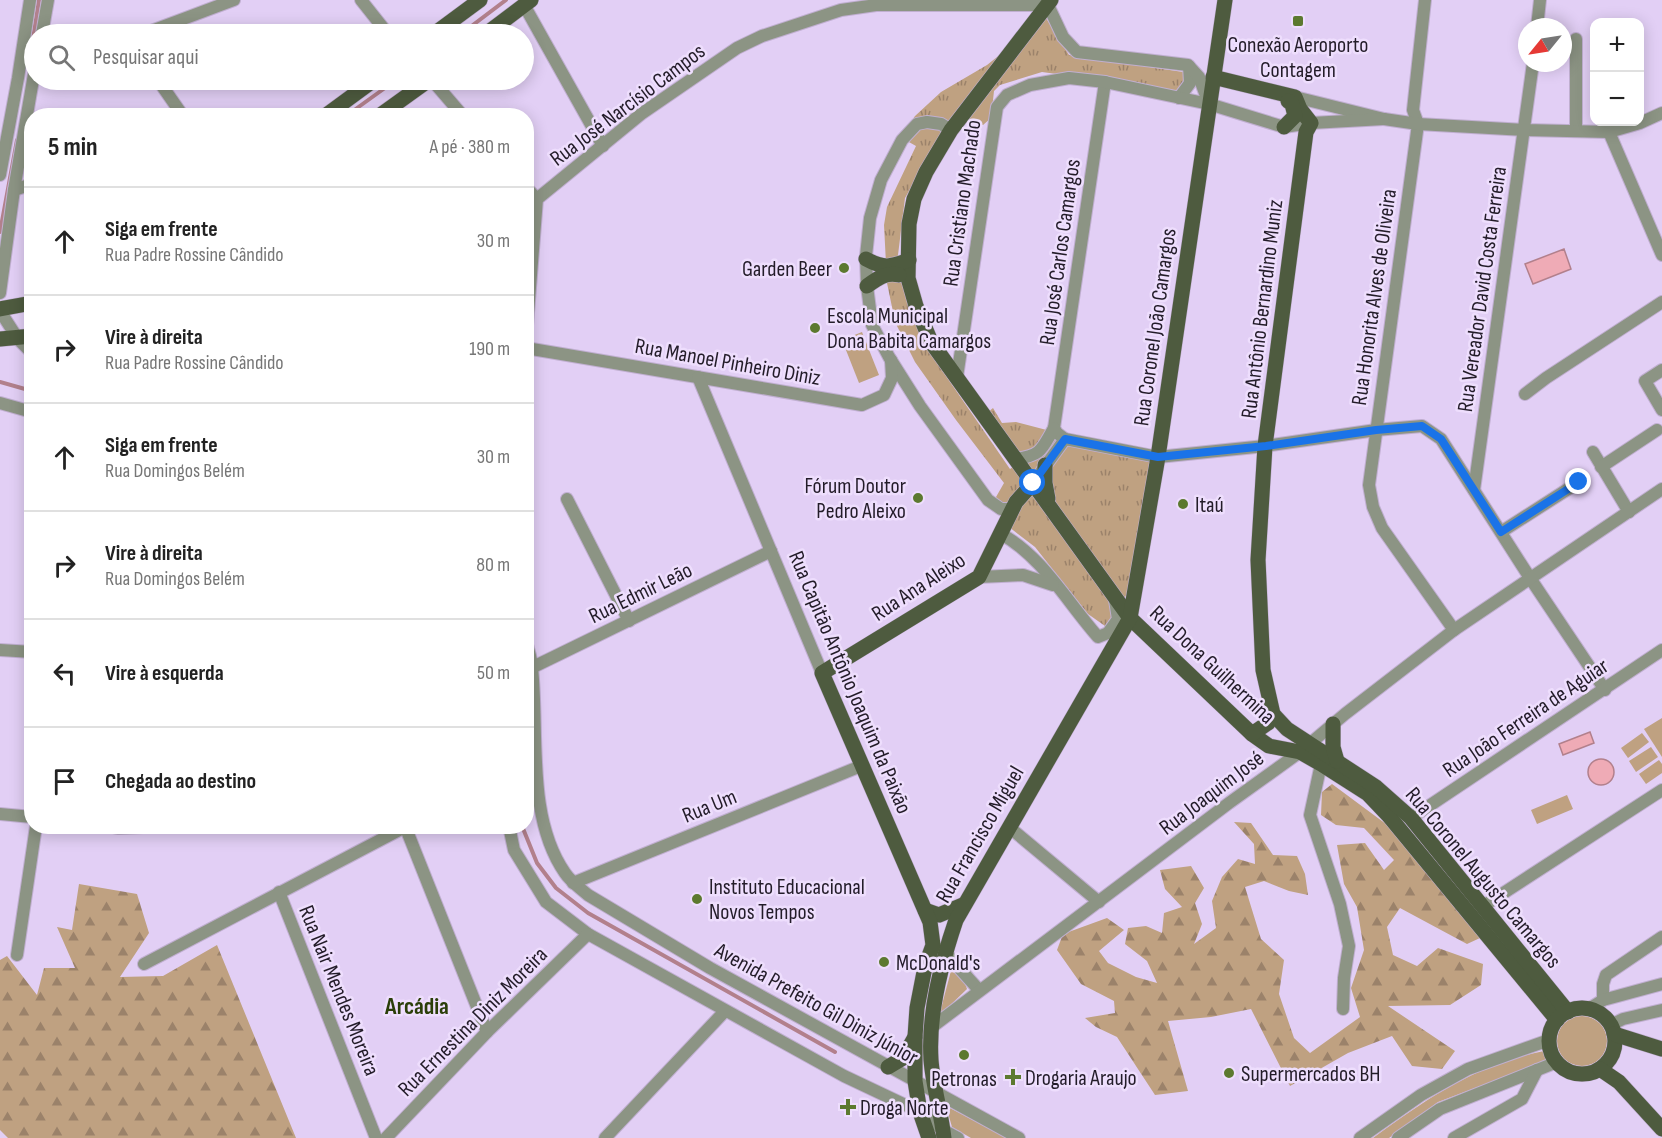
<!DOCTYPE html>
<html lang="pt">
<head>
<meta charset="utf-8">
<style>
  :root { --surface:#fff; --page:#f2f2f2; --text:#222; --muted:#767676; --line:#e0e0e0 }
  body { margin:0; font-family:"Sofia Sans Condensed",sans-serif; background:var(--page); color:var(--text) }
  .controls { position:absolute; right:18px; top:18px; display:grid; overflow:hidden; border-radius:12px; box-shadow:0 3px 15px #0003 }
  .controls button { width:54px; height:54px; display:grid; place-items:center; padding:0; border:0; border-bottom:2px solid var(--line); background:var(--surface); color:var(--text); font:30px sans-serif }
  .compass { position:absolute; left:1518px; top:18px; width:54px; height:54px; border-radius:50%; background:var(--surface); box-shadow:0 3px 15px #0003; rotate:240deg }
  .stop { position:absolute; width:18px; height:18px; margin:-14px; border:4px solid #1a73e8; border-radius:50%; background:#fff }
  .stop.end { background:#1a73e8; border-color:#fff; box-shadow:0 2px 6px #0008 }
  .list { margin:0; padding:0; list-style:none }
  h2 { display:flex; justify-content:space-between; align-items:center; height:78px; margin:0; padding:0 24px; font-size:26px }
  h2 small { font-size:20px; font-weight:400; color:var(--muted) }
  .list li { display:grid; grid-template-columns:39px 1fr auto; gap:18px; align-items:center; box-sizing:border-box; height:108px; padding:0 24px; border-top:2px solid var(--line) }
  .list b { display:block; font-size:22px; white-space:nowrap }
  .list p { margin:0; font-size:20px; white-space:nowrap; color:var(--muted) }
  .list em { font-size:20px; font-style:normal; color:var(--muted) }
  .icon { flex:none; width:33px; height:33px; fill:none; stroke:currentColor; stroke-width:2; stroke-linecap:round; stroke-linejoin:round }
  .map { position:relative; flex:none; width:1662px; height:1138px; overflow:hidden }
  .search { position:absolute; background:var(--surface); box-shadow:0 3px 15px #0003; left:24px; top:24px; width:510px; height:66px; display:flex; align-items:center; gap:15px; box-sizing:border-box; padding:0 21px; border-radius:33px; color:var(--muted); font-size:22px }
  .panel { position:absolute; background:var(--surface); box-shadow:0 3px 15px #0003; left:24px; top:108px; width:510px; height:726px; border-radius:24px }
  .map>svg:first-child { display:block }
  .forest { fill:url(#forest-firs) }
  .park { fill:url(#park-tufts) }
  .garden { fill:#bfa181 }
  .water { fill:#efabb6; stroke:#b2808c; stroke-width:1.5 }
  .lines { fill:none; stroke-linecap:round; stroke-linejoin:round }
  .stream { stroke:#b2808c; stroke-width:4 }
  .minor-casing { stroke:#c0afd0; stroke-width:14 }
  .major-casing { stroke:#c0afd0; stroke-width:16 }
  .minor { stroke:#8c9484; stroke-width:12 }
  .major { stroke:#4e5b3f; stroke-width:15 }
  .route { stroke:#1a73e8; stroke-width:8 }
  .poi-dot { fill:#5c792f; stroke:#eedefd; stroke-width:2 }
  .labels { text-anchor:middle; stroke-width:5; stroke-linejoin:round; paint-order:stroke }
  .poi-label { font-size:22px; fill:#231c29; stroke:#eedefd; text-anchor:start }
  .street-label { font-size:22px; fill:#231c29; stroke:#eedefd }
  .neighbourhood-label { font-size:24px; font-weight:bold; fill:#2b3f09; stroke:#eedefd }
</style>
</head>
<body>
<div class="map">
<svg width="1662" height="1138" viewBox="0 0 1662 1138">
  <defs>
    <pattern id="forest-firs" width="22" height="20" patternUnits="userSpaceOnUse" patternTransform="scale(1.5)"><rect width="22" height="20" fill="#bfa181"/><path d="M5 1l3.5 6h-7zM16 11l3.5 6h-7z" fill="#9b826a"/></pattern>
    <pattern id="park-tufts" width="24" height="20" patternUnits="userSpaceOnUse" patternTransform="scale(1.5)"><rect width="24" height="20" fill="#bfa181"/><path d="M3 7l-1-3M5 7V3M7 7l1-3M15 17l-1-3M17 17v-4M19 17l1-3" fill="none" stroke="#9b826a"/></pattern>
  </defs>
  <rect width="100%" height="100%" fill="#e2cff5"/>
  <!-- forest -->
  <g class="forest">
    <polygon points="1332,784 1386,824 1480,938 1467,944 1400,908 1387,927 1393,955 1417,966 1438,948 1483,964 1481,985 1450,1005 1388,1006 1455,1051 1442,1069 1412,1066 1392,1036 1348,1053 1290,1086 1251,1009 1211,1017 1168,1021 1188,1091 1155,1095 1117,1037 1096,1027 1085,1018 1115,1013 1114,1001 1081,984 1057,950 1063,934 1107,918 1124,930 1099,951 1108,963 1136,977 1157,983 1147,961 1125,944 1128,928 1146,926 1162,933 1164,913 1182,907 1165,889 1160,870 1191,866 1204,888 1195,903 1202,924 1194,944 1216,928 1212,901 1222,877 1238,859 1255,864 1254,844 1234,822 1251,823 1273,855 1297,856 1305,874 1308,895 1289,891 1264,881 1245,887 1261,939 1284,960 1279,994 1294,1038 1310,1053 1360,1017 1351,988 1364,950 1357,907 1344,884 1337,845 1365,843 1384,870 1394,860 1364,828 1336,825 1321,815 1322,792"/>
    <polygon points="79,884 137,894 149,933 120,977 163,976 217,945 296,1138 8,1138 0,1130 0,960 7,956 37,995 44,968 75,968 57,927 72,930"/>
  </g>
  <!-- park -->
  <polygon class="park" points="1046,18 1069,55 1183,72 1185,82 1181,91 1042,72 1000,85 994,91 991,118 983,125 951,120 905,198 898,255 926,347 1010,469 1023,460 987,413 993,408 1002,423 1016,422 1150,457 1134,584 1105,626 1088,614 1035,547 1009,527 996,497 1004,483 956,420 915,362 897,326 892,307 887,283 884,225 887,207 916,146 900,137 915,116 941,92 987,65"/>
  <!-- garden -->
  <g class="garden">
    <polygon points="862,332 879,375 859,383 842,340"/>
    <polygon points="1662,718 1662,757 1644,729"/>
    <polygon points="1642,733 1649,742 1628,758 1621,748"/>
    <polygon points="1651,747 1658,757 1636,772 1629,761"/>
    <polygon points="1659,760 1662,764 1662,773 1646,784 1639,774"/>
    <polygon points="1567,795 1573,809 1537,824 1531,810"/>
    <polygon points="952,967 962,975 967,989 939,1016"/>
    <circle cx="1582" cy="1041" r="25"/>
    <path d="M1544 1051 1549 1064 1515 1073 1438 1102 1389 1138H1373C1430 1097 1473 1066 1544 1051Z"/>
    <polygon points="946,1106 1007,1138 971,1138 952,1127"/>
  </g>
  <!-- water -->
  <g class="water">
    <polygon points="1564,249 1571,269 1533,284 1525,264"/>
    <polygon points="1590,732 1594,743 1563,755 1559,744"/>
    <circle cx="1601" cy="772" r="13"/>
  </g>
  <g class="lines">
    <!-- stream -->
    <g class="stream">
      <polyline points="461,34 506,0"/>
      <polyline points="29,65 39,0"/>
      <polyline points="346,116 396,80"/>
      <polyline points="0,232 17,140"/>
      <polyline points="0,382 32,391"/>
      <polyline points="522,826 537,863 556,888 588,913 835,1052"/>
    </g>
    <!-- minor casing -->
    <g class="minor-casing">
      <g id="minor">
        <polyline points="361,0 388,34"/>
        <polyline points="1425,0 1413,110 1418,124 1369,485 1373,507 1382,528 1454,630"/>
        <polyline points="524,5 603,146"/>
        <polyline points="1537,27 1540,0"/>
        <polyline points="42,34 48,0"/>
        <polyline points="143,34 234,0"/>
        <polyline points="1576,39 1576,131"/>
        <polyline points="158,80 183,116"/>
        <polyline points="432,80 463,116"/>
        <polyline points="1105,82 1054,428 1057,433 1065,439 1158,457 1265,446 1376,430 1422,426 1441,439 1530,578 1605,690"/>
        <polyline points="1295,97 1384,119 1418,124 1525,130 1609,132 1640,123 1662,113"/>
        <polyline points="1179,98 1190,83 1189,66"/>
        <polyline points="951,130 941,124 927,122 917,124 902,140 881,180 870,218 866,256 867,286 872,325 889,357 920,406 988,500 1001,509 1013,509"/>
        <polyline points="1609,132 1662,255"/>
        <polyline points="0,175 18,78 30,0"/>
        <polyline points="526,187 537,199"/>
        <polyline points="14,190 32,184"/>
        <polyline points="0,293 14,190 34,74"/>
        <polyline points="0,311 18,339 32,353"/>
        <polyline points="526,338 537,199 641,114 737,48 762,36 841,10 876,5 1048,5 1063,37 1077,52 1188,65 1199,77 1209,104"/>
        <polyline points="526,348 862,405 884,395 892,378 891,360"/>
        <polyline points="1662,370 1645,381 1662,410"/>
        <polyline points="698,377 822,673"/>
        <polyline points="957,377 997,107 1007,95 1030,85 1069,78 1105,82 1209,104 1284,127 1311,123 1384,119"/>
        <polyline points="1525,394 1546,378 1662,302"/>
        <polyline points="0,403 32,412"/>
        <polyline points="1593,452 1629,512"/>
        <path d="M1016 459C1042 455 1041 450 1054 428"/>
        <polyline points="1601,467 1657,430"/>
        <polyline points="1041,472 1065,439"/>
        <polyline points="1474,490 1533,63"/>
        <polyline points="567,499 629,621"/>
        <polyline points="1501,532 1579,482"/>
        <path d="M1001 534C1042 556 1067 602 1098 637L1108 633 1118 619 1115 600"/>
        <polyline points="979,577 1023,575 1053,585"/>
        <path d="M526 641C528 650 532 659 532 668 539 733 526 817 565 873 571 882 580 888 588 895L710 968 1019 1138"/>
        <polyline points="0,650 32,652"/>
        <polyline points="527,670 771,551"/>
        <polyline points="1321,764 1310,815 1340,904 1349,946 1344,978 1343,1009"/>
        <polyline points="0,814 32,817"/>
        <polyline points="1411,818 1662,650"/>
        <polyline points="108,826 119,828 167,826"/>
        <polyline points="405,826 487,1032"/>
        <polyline points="509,826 514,850 546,902 588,934 844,1076 920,1112 943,1130 958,1138"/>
        <polyline points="1009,827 1099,902"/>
        <polyline points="573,883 861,766"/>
        <polyline points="279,892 376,1138"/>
        <polyline points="1482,907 1662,790"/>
        <polyline points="942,949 979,990"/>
        <polyline points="17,955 36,826"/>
        <polyline points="144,964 405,827"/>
        <polyline points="1603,1000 1603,984 1606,975 1662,937"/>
        <polyline points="1589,1009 1603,1000 1662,984"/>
        <polyline points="1611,1025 1623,1019 1662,1010"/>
        <polyline points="932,1027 1229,803 1300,752 1345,714 1454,630 1662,489"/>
        <polyline points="386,1138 487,1032 588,934"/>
        <polyline points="605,1138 725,1011"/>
        <polyline points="1360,1138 1421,1095 1468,1069 1549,1040"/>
        <polyline points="1398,1138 1440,1109 1557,1062"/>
        <polyline points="1454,1138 1522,1099 1537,1070"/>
      </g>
    </g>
    <!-- major casing -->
    <g class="major-casing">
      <g id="major">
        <polyline points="1051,0 951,130 926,172 914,199 909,224 908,278 916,306 931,342 1130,618 1252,734 1269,746 1300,752 1321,764 1368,794 1388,815 1557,1020"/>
        <polyline points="434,34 480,0"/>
        <polyline points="486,34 531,0"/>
        <polyline points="1213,77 1295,97 1300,109 1311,123 1306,132 1265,446 1258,560 1263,670 1273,714 1287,729 1376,787 1411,818 1568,1012"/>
        <polyline points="325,116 374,80"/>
        <polyline points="379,116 429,80"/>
        <polyline points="1284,127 1295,116 1292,104 1288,101"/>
        <path d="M866 259C884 269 890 267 909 260"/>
        <path d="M867 286C878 278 886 272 899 275"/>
        <polyline points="0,309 32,303"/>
        <polyline points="0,339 32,336"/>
        <polyline points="1045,465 1045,483 1048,499"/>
        <polyline points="1333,724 1333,747 1337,761"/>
        <polyline points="1252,734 1268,723 1273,714"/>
        <polyline points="925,910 939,915 963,905"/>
        <circle cx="1582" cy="1041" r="33"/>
        <polyline points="1614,1034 1662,1049"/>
        <polyline points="888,1067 903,1058 915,1037"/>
        <polyline points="1600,1069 1619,1082 1662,1129"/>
        <polyline points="929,1138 920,1112 915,1081 915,1037 917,1008 925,967 933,945 930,922 822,673 979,577 1016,502 1033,483"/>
        <path d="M944 1138C941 1112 933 1086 931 1060 928 1013 941 964 956 920L1130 618 1158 457 1225 0"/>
      </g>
    </g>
    <!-- minor -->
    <use href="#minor" class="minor"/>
    <!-- major -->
    <use href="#major" class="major"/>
  </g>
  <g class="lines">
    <!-- route -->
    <polyline class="route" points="1033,483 1065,439 1158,457 1266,446 1376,430 1422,426 1441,439 1501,532 1579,482"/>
  </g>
  <!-- markers -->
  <g class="poi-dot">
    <rect x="1292" y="15" width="12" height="12" rx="3"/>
    <circle cx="844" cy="268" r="6"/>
    <circle cx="815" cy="328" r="6"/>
    <circle cx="918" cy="498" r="6"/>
    <circle cx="1183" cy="504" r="6"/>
    <circle cx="697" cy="899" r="6"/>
    <circle cx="884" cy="962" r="6"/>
    <circle cx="964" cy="1055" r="6"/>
    <circle cx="1229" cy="1073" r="6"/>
    <path d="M1010 1068h6v6h6v6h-6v6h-6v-6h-6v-6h6z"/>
    <path d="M845 1098h6v6h6v6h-6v6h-6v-6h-6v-6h6z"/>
  </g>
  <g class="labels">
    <!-- poi labels -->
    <g class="poi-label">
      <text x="1298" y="52" text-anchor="middle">Conexão Aeroporto<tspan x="1298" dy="25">Contagem</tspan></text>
      <text x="832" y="276" text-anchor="end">Garden Beer</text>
      <text x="827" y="323">Escola Municipal<tspan x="827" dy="25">Dona Babita Camargos</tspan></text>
      <text x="906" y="493" text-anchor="end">Fórum Doutor<tspan x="906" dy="25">Pedro Aleixo</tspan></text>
      <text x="1195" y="512">Itaú</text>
      <text x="709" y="894">Instituto Educacional<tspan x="709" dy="25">Novos Tempos</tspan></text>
      <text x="896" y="970">McDonald's</text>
      <text x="1241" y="1081">Supermercados BH</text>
      <text x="1025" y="1085">Drogaria Araujo</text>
      <text x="964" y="1086" text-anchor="middle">Petronas</text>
      <text x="860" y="1115">Droga Norte</text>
    </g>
    <!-- street labels -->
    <g class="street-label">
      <text transform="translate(627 104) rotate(-37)" y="8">Rua José Narcísio Campos</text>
      <text transform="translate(961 203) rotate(-82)" y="8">Rua Cristiano Machado</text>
      <text transform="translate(1059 252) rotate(-82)" y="8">Rua José Carlos Camargos</text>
      <text transform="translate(1481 289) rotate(-82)" y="8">Rua Vereador David Costa Ferreira</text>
      <text transform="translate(1373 297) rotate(-82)" y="8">Rua Honorita Alves de Oliveira</text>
      <text transform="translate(1261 309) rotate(-83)" y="8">Rua Antônio Bernardino Muniz</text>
      <text transform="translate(1154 327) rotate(-82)" y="8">Rua Coronel João Camargos</text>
      <text transform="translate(728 361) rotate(10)" y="8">Rua Manoel Pinheiro Diniz</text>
      <text transform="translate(918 586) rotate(-33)" y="8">Rua Ana Aleixo</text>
      <text transform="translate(640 592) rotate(-26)" y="8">Rua Edmir Leão</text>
      <text transform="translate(1213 664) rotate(43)" y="8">Rua Dona Guilhermina</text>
      <text transform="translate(851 682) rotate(67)" y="8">Rua Capitão Antônio Joaquim da Paixão</text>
      <text transform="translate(1525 717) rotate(-34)" y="8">Rua João Ferreira de Aguiar</text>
      <text transform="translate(1211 792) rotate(-37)" y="8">Rua Joaquim José</text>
      <text transform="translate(709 805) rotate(-22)" y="8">Rua Um</text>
      <text transform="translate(979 834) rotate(-60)" y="8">Rua Francisco Miguel</text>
      <text transform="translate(1484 877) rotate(50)" y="8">Rua Coronel Augusto Camargos</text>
      <text transform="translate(340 990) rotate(68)" y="8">Rua Nair Mendes Moreira</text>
      <text transform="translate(817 1003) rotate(29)" y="8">Avenida Prefeito Gil Diniz Júnior</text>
      <text transform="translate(472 1021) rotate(-45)" y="8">Rua Ernestina Diniz Moreira</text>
    </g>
    <!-- neighbourhood labels -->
    <g class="neighbourhood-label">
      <text x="417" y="1014">Arcádia</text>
    </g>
  </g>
</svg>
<div class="controls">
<button>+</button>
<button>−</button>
</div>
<svg class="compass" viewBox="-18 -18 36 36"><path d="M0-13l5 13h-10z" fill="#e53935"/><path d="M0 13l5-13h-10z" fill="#767676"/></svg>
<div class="stop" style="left:1033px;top:483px"></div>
<div class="stop end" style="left:1579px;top:482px"></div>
<div class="search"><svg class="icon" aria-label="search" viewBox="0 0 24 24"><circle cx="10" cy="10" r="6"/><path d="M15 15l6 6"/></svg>Pesquisar aqui</div>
<section class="panel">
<h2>5 min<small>A pé · 380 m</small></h2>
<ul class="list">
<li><svg class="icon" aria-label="ahead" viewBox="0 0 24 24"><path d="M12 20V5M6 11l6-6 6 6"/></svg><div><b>Siga em frente</b><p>Rua Padre Rossine Cândido</p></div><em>30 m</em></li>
<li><svg class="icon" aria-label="right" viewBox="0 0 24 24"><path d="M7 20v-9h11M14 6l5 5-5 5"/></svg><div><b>Vire à direita</b><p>Rua Padre Rossine Cândido</p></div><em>190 m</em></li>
<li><svg class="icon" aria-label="ahead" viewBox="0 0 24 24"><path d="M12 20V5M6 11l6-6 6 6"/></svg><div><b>Siga em frente</b><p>Rua Domingos Belém</p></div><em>30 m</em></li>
<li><svg class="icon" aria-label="right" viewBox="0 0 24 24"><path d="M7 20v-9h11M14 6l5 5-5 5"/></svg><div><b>Vire à direita</b><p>Rua Domingos Belém</p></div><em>80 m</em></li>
<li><svg class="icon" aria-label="left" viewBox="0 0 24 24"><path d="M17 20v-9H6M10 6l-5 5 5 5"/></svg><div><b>Vire à esquerda</b></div><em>50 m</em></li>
<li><svg class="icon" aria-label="arrive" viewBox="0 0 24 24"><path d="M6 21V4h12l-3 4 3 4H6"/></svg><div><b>Chegada ao destino</b></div></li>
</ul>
</section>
</div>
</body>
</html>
